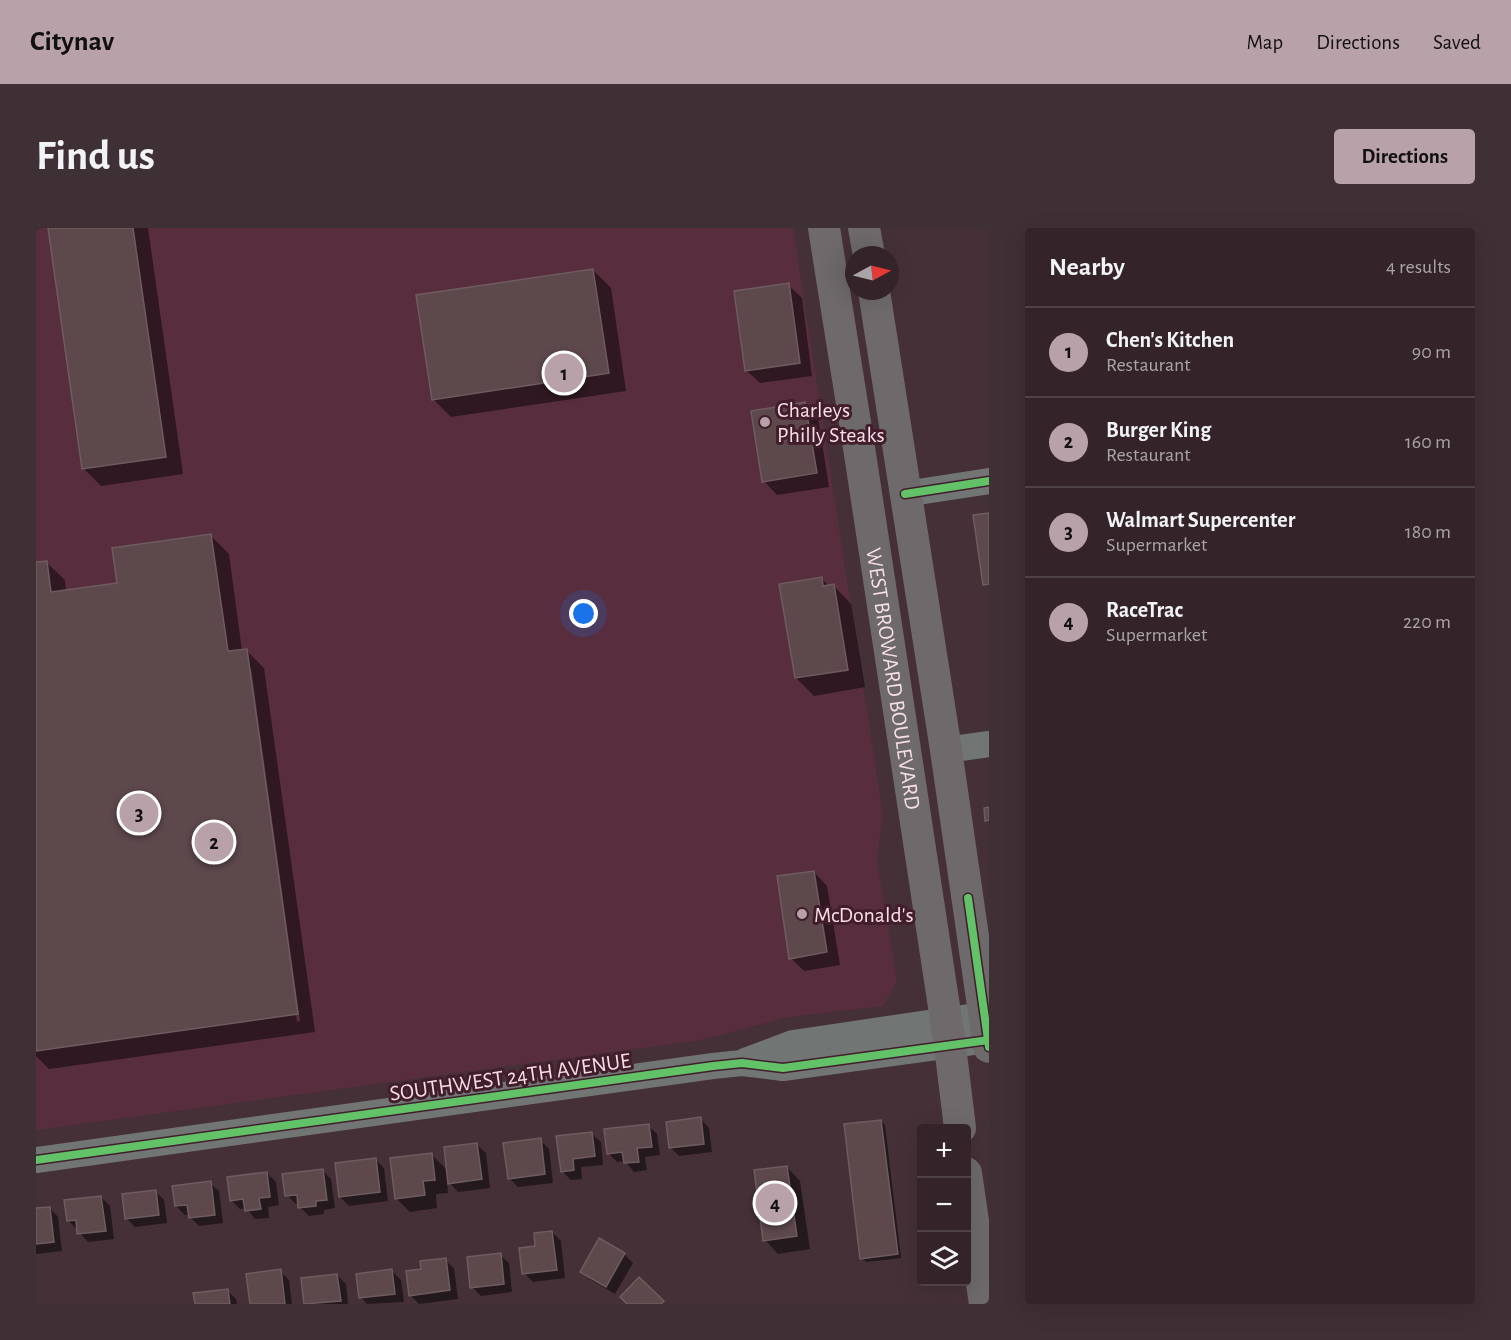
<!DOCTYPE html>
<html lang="en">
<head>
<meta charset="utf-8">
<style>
  :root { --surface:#34242a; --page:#3f3036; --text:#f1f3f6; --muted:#a9a4a8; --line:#4e4147; --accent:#b9a1a9 }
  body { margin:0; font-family:"Alegreya Sans",sans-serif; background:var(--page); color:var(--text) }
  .controls { position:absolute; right:18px; bottom:18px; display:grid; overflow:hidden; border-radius:6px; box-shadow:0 6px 24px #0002 }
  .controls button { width:54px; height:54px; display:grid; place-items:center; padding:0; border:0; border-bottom:2px solid var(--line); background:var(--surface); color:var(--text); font:30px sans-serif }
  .compass { position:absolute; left:809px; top:18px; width:54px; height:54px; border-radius:50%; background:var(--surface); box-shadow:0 6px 24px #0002; rotate:83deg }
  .you { position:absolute; left:548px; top:386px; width:21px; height:21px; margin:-15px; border:4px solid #fff; border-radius:50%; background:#1a73e8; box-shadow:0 0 0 9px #1a73e833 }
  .badge { display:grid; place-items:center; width:39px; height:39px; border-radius:50%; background:var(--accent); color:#111; font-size:20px; font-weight:700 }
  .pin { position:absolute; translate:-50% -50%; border:3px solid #fff; box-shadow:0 2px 6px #0006 }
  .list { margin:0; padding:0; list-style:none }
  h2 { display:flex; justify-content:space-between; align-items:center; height:78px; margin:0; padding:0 24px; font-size:26px }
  h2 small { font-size:20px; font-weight:400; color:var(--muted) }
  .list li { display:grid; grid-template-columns:39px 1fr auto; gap:18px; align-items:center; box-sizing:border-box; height:90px; padding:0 24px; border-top:2px solid var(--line) }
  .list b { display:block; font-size:22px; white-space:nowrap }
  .list p { margin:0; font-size:20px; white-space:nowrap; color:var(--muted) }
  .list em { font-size:20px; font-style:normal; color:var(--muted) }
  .icon { flex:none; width:33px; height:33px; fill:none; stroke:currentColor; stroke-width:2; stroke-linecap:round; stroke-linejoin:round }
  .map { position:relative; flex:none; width:953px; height:1076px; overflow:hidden; border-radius:6px }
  header { display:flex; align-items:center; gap:36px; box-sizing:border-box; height:84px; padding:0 30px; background:var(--accent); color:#111 }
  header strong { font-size:28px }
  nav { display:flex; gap:33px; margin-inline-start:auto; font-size:21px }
  .intro { display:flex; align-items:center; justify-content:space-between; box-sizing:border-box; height:144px; padding:0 36px }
  h1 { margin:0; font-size:42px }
  .button { padding:15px 27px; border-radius:6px; background:var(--accent); color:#111; font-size:21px; font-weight:700 }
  main { display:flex; gap:36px; padding:0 36px }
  aside { flex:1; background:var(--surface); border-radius:6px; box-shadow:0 6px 24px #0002 }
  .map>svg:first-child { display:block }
  .built { fill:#582d3e }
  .shadow { fill:#0007; fill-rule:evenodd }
  .building { fill:#5d484c; stroke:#6e5c60; stroke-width:1.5 }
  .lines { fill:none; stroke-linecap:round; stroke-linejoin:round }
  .minor { stroke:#717574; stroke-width:26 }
  .major { stroke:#6e6a6c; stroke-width:32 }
  .cycleway-casing { stroke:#421d2c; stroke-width:11 }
  .cycleway { stroke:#61c268; stroke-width:8 }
  .poi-dot { fill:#b9a1a9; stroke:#421d2c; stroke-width:2 }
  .labels { text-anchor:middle; stroke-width:6; stroke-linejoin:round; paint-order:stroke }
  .poi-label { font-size:22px; fill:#f8dee6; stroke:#421d2c; text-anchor:start }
  .street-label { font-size:22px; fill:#f8dee6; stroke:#421d2c }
</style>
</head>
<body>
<header>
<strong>Citynav</strong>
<nav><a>Map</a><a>Directions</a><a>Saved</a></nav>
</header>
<div class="intro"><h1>Find us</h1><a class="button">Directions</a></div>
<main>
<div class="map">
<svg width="953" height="1076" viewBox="0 0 953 1076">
  <rect width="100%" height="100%" fill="#453038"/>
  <!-- built -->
  <polygon class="built" points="0,0 757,0 847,586 841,632 861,753 847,778 753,789 665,812 0,902"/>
  <!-- shadow -->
  <g class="shadow">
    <polygon points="13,0 112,0 147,246 65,258 47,240"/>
    <polygon points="557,42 575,60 590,163 415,189 397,171"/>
    <polygon points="752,57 766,70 776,148 724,155 710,142"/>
    <polygon points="769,175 782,189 793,259 741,267 728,253"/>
    <path d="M175 308 193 326 206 423 210 422 228 440 279 804 13 841 0 828V336L11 335 29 352 30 363 83 356ZM212 440H215L264 793 261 794Z"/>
    <polygon points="785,350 794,359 798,358 815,376 829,459 778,468 760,450"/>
    <polygon points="778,644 791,658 804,737 768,743 755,730"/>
    <polygon points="665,891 673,900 676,924 643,928 634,919"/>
    <polygon points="845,893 849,897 865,1030 830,1034 826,1030"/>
    <polygon points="612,897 621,906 624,927 609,929 611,942 598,944 589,933 581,934 573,926"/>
    <polygon points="556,906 565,914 567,937 545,939 546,951 535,952 526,943"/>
    <polygon points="504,912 513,921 517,955 482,959 473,950"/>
    <polygon points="441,917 450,925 454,960 422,964 411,952 412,965 400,966 401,980 374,984 360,970 396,927 412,943"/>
    <polygon points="339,931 348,940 352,973 313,978 304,969"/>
    <polygon points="751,939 764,953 774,1021 742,1026 729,1012"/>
    <polygon points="286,942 295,951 299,980 288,982 288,986 273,988 264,979 263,976 260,976 251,967"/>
    <polygon points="231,945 240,954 243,977 232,979 233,990 219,991 210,980 204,981 195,972"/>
    <polygon points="174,955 183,963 187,995 163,998 154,989 154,986 149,987 140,978"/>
    <polygon points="120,964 128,972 131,995 99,999 90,990"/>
    <polygon points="65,969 74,978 78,1011 52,1014 32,992"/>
    <polygon points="14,980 22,989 26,1023 0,1026 0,982"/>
    <polygon points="516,1004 525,1013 529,1050 497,1054 488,1045 501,1019"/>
    <polygon points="588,1026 597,1035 579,1066 555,1052 546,1044"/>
    <polygon points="464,1027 473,1035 476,1064 445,1068 436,1059"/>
    <polygon points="409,1032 418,1040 422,1071 383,1076 374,1067 387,1043"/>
    <polygon points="244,1043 253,1052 256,1076 215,1076"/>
    <polygon points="356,1043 365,1052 368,1074 331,1076 325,1069"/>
    <polygon points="301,1047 310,1056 312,1076 270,1076 267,1051"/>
    <polygon points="191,1062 200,1071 201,1076 160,1076"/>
  </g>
  <!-- building -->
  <g class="building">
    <polygon points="12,0 97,0 130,229 46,241"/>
    <polygon points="557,41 573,145 396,172 380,67"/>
    <polygon points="753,55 764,135 709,143 698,63"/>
    <polygon points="769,174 781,245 726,254 715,183"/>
    <polygon points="953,285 953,356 947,357 937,287"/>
    <polygon points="175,306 192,423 211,421 262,786 0,823 0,334 11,333 15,364 81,355 76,320"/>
    <polygon points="786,349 787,358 798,356 812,442 759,450 743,356"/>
    <polygon points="953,579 953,592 949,593 948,580"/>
    <polygon points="778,643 791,724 753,731 741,648"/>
    <polygon points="665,889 668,916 633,920 630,894"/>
    <polygon points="845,892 862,1026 824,1031 808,896"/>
    <polygon points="613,896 616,919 601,920 603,934 588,935 586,924 571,926 568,901"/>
    <polygon points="556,904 559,928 537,931 538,942 525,944 520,908"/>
    <polygon points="505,910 509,946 472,951 467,915"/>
    <polygon points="441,915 446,951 412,956 408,919"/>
    <polygon points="396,925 399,952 387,953 389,967 359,971 354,930"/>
    <polygon points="340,930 344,964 303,969 299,935"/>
    <polygon points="751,938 761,1008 727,1013 718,942"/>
    <polygon points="287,941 291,972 280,973 280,978 262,980 261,967 249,968 246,946"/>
    <polygon points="231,944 234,969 223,970 225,981 209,983 207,971 194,973 191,949"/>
    <polygon points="175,953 179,987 153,990 151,977 139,978 136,958"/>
    <polygon points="120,962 123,987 89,991 86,966"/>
    <polygon points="65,968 70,1003 41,1006 40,992 31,993 28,972"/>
    <polygon points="14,979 18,1014 0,1016 0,980"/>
    <polygon points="516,1003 521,1042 486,1046 483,1020 499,1018 498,1005"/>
    <polygon points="563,1010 589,1025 570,1059 544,1044"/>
    <polygon points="465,1025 468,1056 434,1060 431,1029"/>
    <polygon points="410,1030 414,1062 373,1068 370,1043 385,1041 384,1033"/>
    <polygon points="245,1041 249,1076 214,1076 210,1046"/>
    <polygon points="356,1041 359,1066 323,1070 320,1046"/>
    <polygon points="301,1046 305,1073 268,1076 265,1050"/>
    <polygon points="603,1049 628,1073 625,1076 591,1076 584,1069"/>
    <polygon points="192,1061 194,1076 159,1076 157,1065"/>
  </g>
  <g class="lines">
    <!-- minor -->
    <g class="minor">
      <polyline points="869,266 953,253"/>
      <polyline points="910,522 953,516"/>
      <polyline points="709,833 757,815 953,786"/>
      <polyline points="0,932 677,838 706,835 747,840 953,812"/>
    </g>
    <!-- major -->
    <g class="major">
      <path id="s1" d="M788 0 824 226 914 818 924 900"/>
      <polyline points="828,0 833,27"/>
      <polyline points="838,63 910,522 953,819"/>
      <polyline points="930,945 949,1076"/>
    </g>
    <!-- cycleway casing -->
    <g class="cycleway-casing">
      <g id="cycleway">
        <polyline points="869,266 953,253"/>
        <polyline points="932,670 953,819"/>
        <polyline points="0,932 677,838 706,835 747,840 953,812"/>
      </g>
    </g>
    <!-- cycleway -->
    <use href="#cycleway" class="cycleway"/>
  </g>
  <!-- markers -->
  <g class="poi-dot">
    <circle cx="729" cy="194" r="6"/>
    <circle cx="766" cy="686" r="6"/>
  </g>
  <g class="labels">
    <!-- poi labels -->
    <g class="poi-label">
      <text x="741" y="189">Charleys<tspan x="741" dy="25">Philly Steaks</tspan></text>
      <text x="778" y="694">McDonald's</text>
    </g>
    <!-- street labels -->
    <g class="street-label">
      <text dy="8" stroke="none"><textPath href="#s1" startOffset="456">WEST BROWARD BOULEVARD</textPath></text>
      <text transform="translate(474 848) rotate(-8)" y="8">SOUTHWEST 24TH AVENUE</text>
    </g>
  </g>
</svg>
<div class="controls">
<button>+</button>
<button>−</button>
<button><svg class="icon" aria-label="layers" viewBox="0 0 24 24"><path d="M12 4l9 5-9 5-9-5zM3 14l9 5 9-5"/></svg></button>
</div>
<svg class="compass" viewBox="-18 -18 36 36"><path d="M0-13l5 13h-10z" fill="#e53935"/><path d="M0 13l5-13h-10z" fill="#a9a4a8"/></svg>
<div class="you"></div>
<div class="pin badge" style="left:528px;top:145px">1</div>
<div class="pin badge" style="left:178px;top:614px">2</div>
<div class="pin badge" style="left:103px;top:585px">3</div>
<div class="pin badge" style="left:739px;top:975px">4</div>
</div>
<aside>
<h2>Nearby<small>4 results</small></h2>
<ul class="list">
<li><span class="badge">1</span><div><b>Chen's Kitchen</b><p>Restaurant</p></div><em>90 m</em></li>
<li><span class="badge">2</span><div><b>Burger King</b><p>Restaurant</p></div><em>160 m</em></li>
<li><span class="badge">3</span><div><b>Walmart Supercenter</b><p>Supermarket</p></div><em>180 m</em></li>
<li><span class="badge">4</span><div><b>RaceTrac</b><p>Supermarket</p></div><em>220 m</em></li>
</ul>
</aside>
</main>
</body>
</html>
